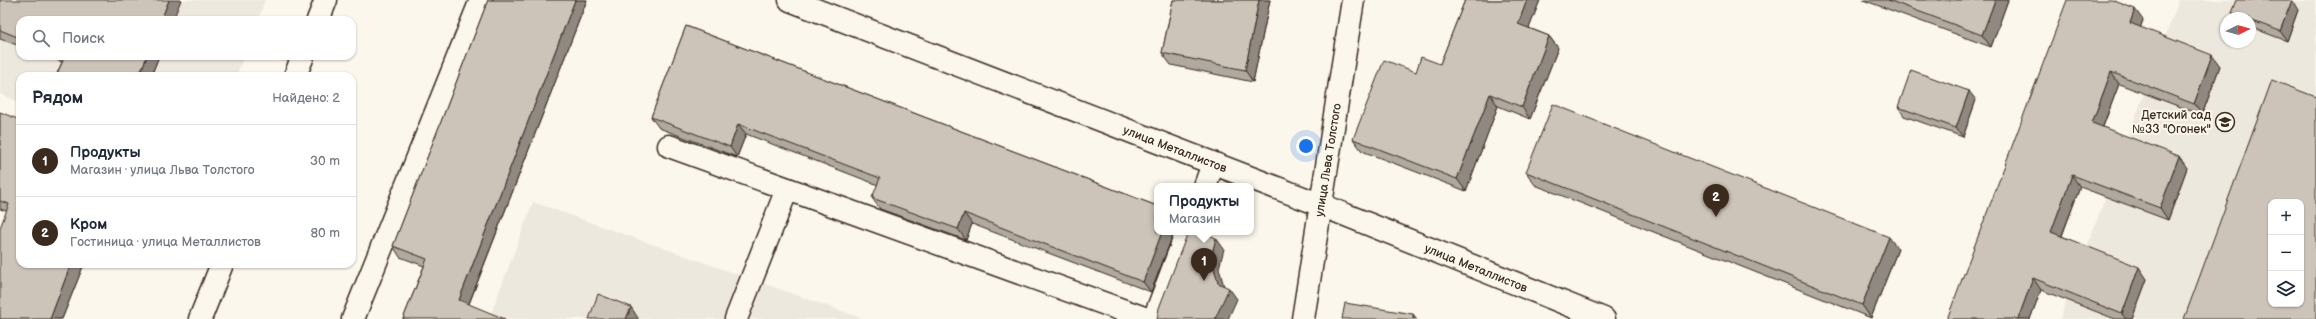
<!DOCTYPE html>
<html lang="ru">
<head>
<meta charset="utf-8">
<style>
  :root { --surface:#fff; --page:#f2f2f3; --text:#1f2937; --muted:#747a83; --line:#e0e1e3; --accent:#3b2a1e }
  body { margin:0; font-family:"Balsamiq Sans",sans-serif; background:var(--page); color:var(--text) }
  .controls { position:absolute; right:12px; bottom:12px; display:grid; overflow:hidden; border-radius:8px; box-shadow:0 1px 3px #0004 }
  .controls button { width:36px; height:36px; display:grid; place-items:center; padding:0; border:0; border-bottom:1px solid var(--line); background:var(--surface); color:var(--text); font:20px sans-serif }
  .compass { position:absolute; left:2220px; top:12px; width:36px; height:36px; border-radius:50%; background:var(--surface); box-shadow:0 1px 3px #0004; rotate:85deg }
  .you { position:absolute; left:1306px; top:146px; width:14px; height:14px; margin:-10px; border:3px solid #fff; border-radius:50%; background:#1a73e8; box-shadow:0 0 0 6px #1a73e833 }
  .badge { display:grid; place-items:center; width:26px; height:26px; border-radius:50%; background:var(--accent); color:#fff; font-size:13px; font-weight:700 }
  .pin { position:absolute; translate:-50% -33px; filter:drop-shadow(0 1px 2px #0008) }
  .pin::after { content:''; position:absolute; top:21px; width:14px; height:12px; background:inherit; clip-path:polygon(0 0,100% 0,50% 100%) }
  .popup { position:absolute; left:1154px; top:183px; width:100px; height:52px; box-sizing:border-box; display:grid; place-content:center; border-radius:8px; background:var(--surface); filter:drop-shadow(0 1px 3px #0005); font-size:13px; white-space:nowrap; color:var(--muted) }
  .popup b { font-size:15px; color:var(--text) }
  .popup::after { content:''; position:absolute; left:50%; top:100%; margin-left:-8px; border:8px solid transparent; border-top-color:var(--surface) }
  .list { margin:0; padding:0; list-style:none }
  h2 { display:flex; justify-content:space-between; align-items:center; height:52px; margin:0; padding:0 16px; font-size:17px }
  h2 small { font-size:13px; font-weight:400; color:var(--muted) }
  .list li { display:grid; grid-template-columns:26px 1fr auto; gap:12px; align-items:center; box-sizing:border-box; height:72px; padding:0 16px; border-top:1px solid var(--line) }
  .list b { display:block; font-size:15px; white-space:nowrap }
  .list p { margin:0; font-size:13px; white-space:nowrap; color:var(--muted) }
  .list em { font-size:13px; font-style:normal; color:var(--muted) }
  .icon { flex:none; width:22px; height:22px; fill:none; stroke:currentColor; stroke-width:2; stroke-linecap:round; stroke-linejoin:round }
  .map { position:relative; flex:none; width:2316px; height:319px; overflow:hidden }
  .search { position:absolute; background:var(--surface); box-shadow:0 1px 3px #0004; left:16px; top:16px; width:340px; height:44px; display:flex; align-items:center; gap:10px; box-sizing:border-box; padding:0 14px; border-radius:12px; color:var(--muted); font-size:15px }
  .panel { position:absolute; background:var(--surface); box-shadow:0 1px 3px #0004; left:16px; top:72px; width:340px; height:196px; border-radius:12px }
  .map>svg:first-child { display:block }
  .built { fill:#ede8dd; fill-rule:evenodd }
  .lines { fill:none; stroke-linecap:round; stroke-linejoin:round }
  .minor-casing { stroke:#3b2a1e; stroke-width:25 }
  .major-casing { stroke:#3b2a1e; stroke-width:25 }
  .minor { stroke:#fbf7ec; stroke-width:22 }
  .major { stroke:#fbf7ec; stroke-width:22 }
  .wall { fill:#afa99f; stroke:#3b2a1e }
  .shaded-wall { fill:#8f8982; stroke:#3b2a1e }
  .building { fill:#ccc4b9; stroke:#3b2a1e; fill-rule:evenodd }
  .labels { text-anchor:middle; stroke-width:4; stroke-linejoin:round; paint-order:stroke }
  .poi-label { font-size:12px; fill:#3b2a1e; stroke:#fbf7ec; text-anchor:end }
  .street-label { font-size:12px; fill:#3b2a1e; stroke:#fbf7ec }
</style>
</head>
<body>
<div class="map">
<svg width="2316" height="319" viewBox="0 0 2316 319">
  <rect width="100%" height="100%" fill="#fbf7ec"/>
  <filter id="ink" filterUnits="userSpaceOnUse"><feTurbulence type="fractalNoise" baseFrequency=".025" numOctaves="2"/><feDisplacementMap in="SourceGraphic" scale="8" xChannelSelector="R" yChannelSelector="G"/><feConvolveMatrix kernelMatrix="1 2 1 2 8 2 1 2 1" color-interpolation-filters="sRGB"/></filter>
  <g filter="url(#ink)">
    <!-- built -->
    <g class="built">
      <polygon points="0,0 265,0 258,20 20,20 20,56 244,56 236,76 20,76 20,102 0,94"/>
      <path d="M2179 0H2316V319H2060ZM2226 18H2250V42H2226ZM2271 202H2301V304H2271Z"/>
      <polygon points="533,202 864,319 489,319"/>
    </g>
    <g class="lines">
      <!-- minor casing -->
      <g class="minor-casing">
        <g id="minor">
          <polyline points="790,0 1321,205 1604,319"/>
          <polyline points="669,146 1147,319"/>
          <polyline points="1205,186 1213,164"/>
          <polyline points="353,319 481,0"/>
          <polyline points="736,319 787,189"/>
          <polyline points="1154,319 1187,232"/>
          <polyline points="1303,319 1353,0"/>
        </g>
      </g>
      <!-- major casing -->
      <g class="major-casing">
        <g id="major">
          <polyline points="318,20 326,0"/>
          <polyline points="295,76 303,56"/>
          <polyline points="200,319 222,264"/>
        </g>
      </g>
      <!-- minor -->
      <use href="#minor" class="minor"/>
      <!-- major -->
      <use href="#major" class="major"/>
    </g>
    <!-- wall -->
    <g class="wall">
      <polygon points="0,0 20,20 20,46 0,39"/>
      <polygon points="488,0 587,0 469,304 403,319 424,266 400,257 393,246"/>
      <polygon points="1173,0 1270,0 1253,82 1171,65 1162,53"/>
      <polygon points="1465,0 1540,0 1529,28 1549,36 1558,48 1530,119 1498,106 1466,191 1362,151 1353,139 1416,72 1440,64"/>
      <polygon points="1863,0 2008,0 1991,47"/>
      <polygon points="2298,10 2287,41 2250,27 2250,18 2236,18 2232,13"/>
      <polygon points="2143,20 2140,28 2220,66 2202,115 2119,84 2103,127 2187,168 2168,220 2080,187 2062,236 2147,279 2132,319 2115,319 2041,290 2030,319 1947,319"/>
      <polygon points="686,26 1157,206 1151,292 972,224 966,240 880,209 872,198 878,185 746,134 737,157 659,128 651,117"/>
      <polygon points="46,56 159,56 151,76 56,76 62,62"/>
      <polygon points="1976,100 1963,137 1904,116 1898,107"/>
      <polygon points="0,112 20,264 84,264 62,319 0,319 7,211 0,209"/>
      <polygon points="1526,172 1898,249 1871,318 1535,185"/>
    </g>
    <!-- shaded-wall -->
    <g class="shaded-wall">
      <polygon points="169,0 181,0 173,20 161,20"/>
      <polygon points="575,0 587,0 466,311 459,300"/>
      <polygon points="1259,0 1270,0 1253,82 1245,70"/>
      <polygon points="1527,0 1540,0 1526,36 1518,24"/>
      <polygon points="1995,0 2008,0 1991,47 1982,35"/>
      <polygon points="2292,0 2298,10 2287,41 2280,31"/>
      <polygon points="2135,9 2143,20 2138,35 2130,23"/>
      <polygon points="1549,36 1558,48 1530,119 1522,107"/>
      <polygon points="2212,55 2220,66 2202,115 2194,104"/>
      <polygon points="147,56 159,56 151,76 139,76"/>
      <polygon points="2111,72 2119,84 2100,134 2092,123"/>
      <polygon points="1969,91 1976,100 1963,137 1956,128"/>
      <polygon points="1490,94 1498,106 1466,191 1457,179"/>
      <polygon points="738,124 746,134 737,157 730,147"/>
      <polygon points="2179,156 2187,168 2168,220 2160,208"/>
      <polygon points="2072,175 2080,187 2059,243 2051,232"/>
      <polygon points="964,213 972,224 966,240 958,229"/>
      <polygon points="1162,232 1174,232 1151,292 1143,282"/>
      <polygon points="1889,237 1898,249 1871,318 1862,305"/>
      <polygon points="1216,238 1224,249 1219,268 1226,294 1229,288 1237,299 1228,319 1215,319 1218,283 1211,257"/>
      <polygon points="71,264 84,264 62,319 50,319"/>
      <polygon points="2139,267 2147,279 2132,319 2126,319 2122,314"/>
      <polygon points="2033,278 2041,290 2030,319 2018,319"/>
      <polygon points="631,307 638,318 638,319 626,319"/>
      <polygon points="1413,314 1417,319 1413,319"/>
    </g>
    <!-- building -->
    <g class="building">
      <polygon points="0,0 169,0 161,20 20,20 20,38 0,30"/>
      <polygon points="488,0 575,0 459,300 505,319 403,319 427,259 393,246"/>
      <polygon points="1173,0 1259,0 1245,70 1162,53"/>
      <polygon points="1465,0 1527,0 1518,24 1549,36 1522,107 1490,94 1457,179 1353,139 1384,60 1416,72 1421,57 1440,64"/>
      <polygon points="1888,0 1995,0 1982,35"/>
      <polygon points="2067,0 2112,0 2135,9 2130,23 2212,55 2194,104 2111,72 2092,123 2179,156 2160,208 2072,175 2051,232 2139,267 2122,314 2033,278 2018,319 1947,319"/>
      <polygon points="2237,0 2292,0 2280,31 2250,20 2250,18 2246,18 2232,13"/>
      <polygon points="686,26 1157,206 1157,232 1162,232 1143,282 964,213 958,229 872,198 880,178 738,124 730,147 651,117"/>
      <polygon points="65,56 147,56 139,76 56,76"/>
      <polygon points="1911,70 1969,91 1956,128 1898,107"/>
      <path d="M2272 80 2316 97V319H2184ZM2271 202H2301V304H2271Z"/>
      <polygon points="1553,104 1889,237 1862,305 1526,172"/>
      <polygon points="0,112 20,120 20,264 71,264 50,319 0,319 0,228 9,204 0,201"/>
      <polygon points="1188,232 1201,232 1216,238 1211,257 1218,283 1229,288 1215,319 1157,319 1159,308"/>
      <polygon points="598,294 631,307 626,319 589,319"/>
      <polygon points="1345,303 1413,314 1413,319 1342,319"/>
    </g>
  </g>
  <!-- icons -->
  <defs>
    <g id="school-ring" transform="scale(1)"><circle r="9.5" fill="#fbf7ec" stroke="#3b2a1e" stroke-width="1.5"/><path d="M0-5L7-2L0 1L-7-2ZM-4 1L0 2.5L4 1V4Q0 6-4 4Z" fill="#3b2a1e"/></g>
  </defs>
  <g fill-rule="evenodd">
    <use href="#school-ring" x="2225" y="122"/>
  </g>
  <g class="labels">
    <!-- poi labels -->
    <g class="poi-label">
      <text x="2211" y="119">Детский сад<tspan x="2211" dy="14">№33 "Огонек"</tspan></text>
    </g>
    <!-- street labels -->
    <g class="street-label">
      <text transform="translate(1175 149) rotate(21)" y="4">улица Металлистов</text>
      <text transform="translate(1328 160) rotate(-81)" y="4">улица Льва Толстого</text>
      <text transform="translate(1476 268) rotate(22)" y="4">улица Металлистов</text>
    </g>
  </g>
</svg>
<div class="controls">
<button>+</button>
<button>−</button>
<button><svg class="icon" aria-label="layers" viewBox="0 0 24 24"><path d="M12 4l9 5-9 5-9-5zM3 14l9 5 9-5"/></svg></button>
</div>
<svg class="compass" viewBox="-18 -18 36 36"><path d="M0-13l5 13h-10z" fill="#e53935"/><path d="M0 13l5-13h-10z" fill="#747a83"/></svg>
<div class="you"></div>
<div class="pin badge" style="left:1204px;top:281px">1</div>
<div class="popup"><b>Продукты</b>Магазин</div>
<div class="pin badge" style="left:1716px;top:217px">2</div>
<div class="search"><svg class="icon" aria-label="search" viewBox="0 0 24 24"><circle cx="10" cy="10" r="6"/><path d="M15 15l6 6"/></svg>Поиск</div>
<section class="panel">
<h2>Рядом<small>Найдено: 2</small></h2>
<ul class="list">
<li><span class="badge">1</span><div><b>Продукты</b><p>Магазин · улица Льва Толстого</p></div><em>30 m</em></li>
<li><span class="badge">2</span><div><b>Кром</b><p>Гостиница · улица Металлистов</p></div><em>80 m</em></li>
</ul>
</section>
</div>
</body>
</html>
